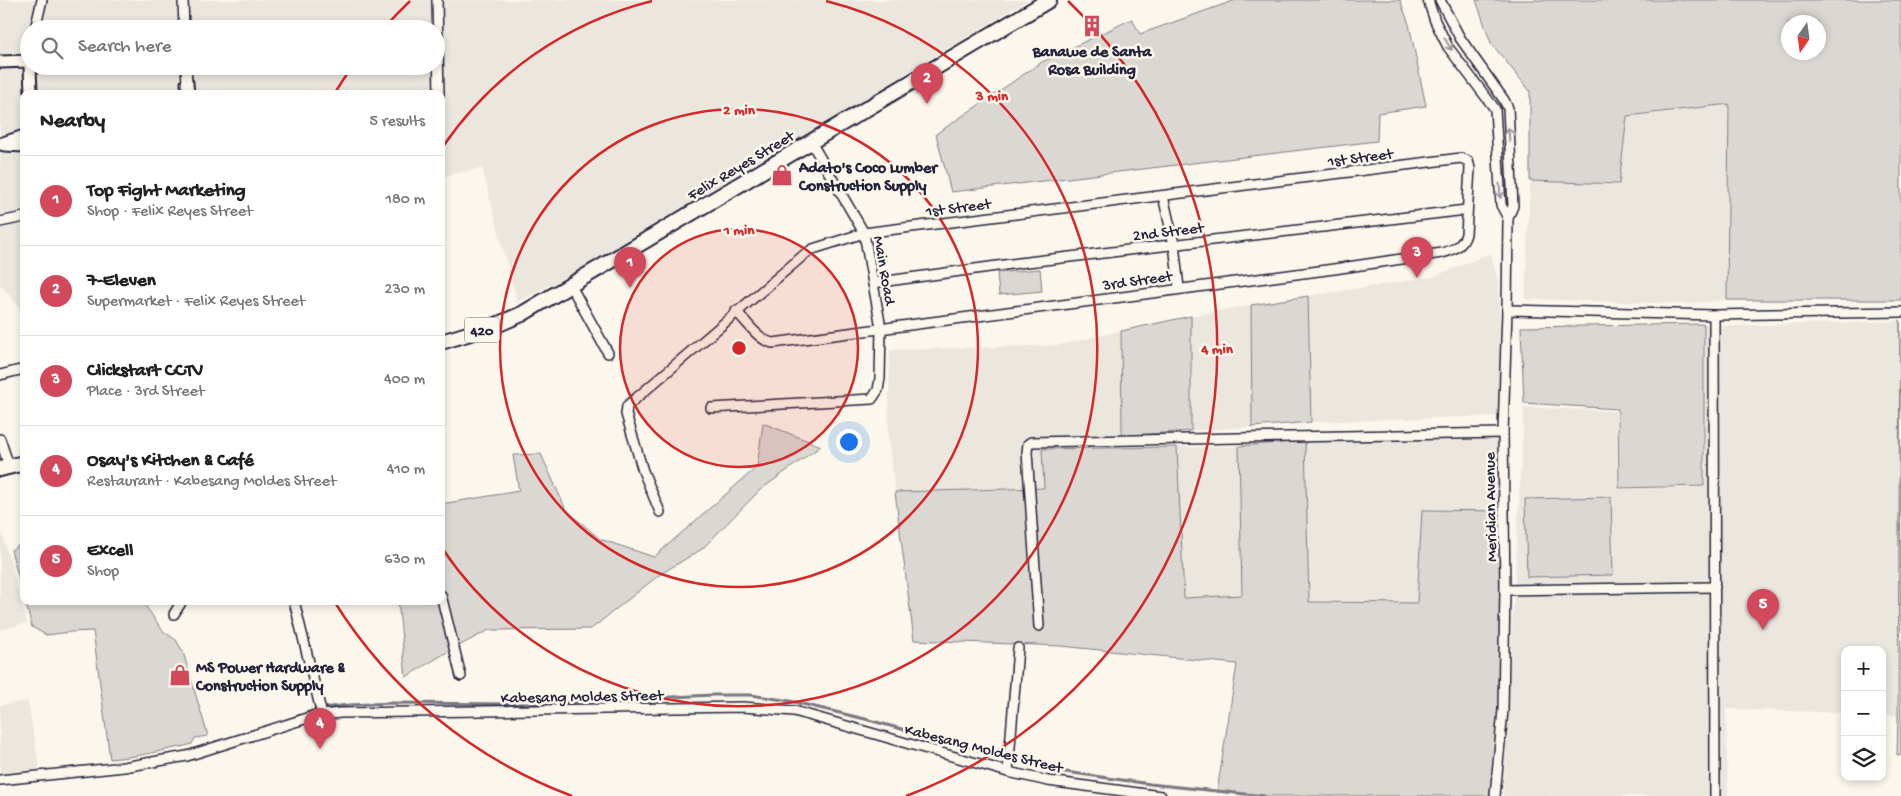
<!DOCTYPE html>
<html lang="en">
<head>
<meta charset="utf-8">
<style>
  :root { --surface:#fff; --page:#f2f2f2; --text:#222; --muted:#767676; --line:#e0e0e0; --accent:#d1495b }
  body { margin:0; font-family:"Gochi Hand",sans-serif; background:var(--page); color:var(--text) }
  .controls { position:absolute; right:15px; bottom:15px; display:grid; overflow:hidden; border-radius:10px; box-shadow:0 2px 8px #0003 }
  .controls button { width:45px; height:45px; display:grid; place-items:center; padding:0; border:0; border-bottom:1px solid var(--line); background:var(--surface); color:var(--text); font:25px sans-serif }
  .compass { position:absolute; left:1781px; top:15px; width:45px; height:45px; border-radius:50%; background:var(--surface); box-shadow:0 2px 8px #0003; rotate:193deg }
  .you { position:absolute; left:848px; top:441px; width:18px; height:18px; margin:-12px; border:4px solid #fff; border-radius:50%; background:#1a73e8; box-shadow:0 0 0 8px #1a73e833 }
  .badge { display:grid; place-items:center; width:32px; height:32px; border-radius:50%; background:var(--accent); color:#fff; font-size:16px; font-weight:700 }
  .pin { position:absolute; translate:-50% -41px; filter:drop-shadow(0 1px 2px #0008) }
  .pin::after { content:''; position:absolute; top:26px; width:18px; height:15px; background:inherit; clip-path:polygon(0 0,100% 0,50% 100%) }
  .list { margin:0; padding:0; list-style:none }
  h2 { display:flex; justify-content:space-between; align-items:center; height:65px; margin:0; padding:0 20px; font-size:21px }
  h2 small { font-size:16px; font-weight:400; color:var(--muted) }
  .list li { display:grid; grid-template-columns:32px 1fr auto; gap:15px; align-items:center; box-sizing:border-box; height:90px; padding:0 20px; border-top:1px solid var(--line) }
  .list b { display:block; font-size:19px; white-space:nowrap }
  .list p { margin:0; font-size:16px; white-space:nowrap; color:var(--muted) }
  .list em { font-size:16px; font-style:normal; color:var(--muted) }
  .icon { flex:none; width:28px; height:28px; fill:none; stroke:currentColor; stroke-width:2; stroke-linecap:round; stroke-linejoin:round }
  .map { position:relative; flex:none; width:1901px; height:796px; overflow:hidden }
  .search { position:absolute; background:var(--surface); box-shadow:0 2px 8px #0003; left:20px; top:20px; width:425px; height:55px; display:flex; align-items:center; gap:12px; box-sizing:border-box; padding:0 18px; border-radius:28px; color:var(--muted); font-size:19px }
  .panel { position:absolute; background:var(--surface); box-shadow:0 2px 8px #0003; left:20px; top:90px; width:425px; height:515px; border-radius:10px }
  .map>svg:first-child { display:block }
  .built { fill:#ebe7df; fill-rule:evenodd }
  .green { fill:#dbd8d3; stroke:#7e7d87; fill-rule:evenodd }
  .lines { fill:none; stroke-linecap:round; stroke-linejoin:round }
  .stream { stroke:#787681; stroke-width:3 }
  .minor-casing { stroke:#22223b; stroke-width:12 }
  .tertiary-casing { stroke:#22223b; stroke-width:15 }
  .primary-casing { stroke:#22223b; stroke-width:18 }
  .minor { stroke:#fbf7ec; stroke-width:9 }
  .tertiary { stroke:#fbf7ec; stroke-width:11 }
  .primary { stroke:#fbf7ec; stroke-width:14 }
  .oneway { stroke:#99979c }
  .ring { fill:none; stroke:#d62828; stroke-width:2.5 }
  .labels { text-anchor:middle; stroke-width:5; stroke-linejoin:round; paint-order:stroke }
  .shield { fill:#fbf7ec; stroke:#636270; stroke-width:1 }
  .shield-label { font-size:15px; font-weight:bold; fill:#22223b }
  .poi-label { font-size:16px; font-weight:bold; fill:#22223b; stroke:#fbf7ec; text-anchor:start }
  .street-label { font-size:16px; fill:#22223b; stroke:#fbf7ec }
  .centre { fill:#d62828; stroke:#fbf7ec; stroke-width:2.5 }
  .ring-label { font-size:15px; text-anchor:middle; font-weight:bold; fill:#d62828; stroke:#fbf7ec; stroke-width:5; stroke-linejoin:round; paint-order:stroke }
</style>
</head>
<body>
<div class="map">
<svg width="1901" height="796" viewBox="0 0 1901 796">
  <rect width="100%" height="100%" fill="#fbf7ec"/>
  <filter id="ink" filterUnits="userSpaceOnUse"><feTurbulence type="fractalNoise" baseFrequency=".02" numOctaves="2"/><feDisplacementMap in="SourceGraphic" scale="10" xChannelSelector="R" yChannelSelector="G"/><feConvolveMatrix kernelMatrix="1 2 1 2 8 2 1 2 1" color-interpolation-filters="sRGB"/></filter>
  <g filter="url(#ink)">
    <!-- built -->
    <g class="built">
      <path d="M0 0H1028L763 160 648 228 595 262 517 302 482 168 441 177V94H24V313L0 284ZM29 29H436V66H29Z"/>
      <polygon points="1729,104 1727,300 1684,304 1525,299 1530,181 1619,184 1627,116"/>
      <polygon points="1491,253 1499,286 1501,416 1311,422 1308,296 1432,277"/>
      <polygon points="1251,305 1252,427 1191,431 1191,316"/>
      <polygon points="1900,321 1897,716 1882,715 1882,650 1845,650 1845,713 1726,709 1728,796 1503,796 1524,407 1617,411 1618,489 1705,487 1704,324 1729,326"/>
      <polygon points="1121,331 1122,448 1042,449 1045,488 895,492 888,438 890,350 1059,345"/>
      <polygon points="1502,435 1501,511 1422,510 1417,603 1309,602 1305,441"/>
      <polygon points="1239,446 1242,595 1184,599 1177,447"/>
      <polygon points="0,526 27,623 0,630"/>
      <polygon points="28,701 40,772 0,777 0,705"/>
    </g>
    <!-- green -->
    <g class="green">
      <polygon points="1236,0 1400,0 1409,24 1426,106 1378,113 1377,141 951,192 936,134 1042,62 1132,19 1140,34"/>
      <path d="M1476 0H1901V300H1727L1729 104 1627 116 1619 184 1530 181V91L1491 43ZM1788 22H1818V52H1788Z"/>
      <polygon points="1040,269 1042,291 999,295 997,273"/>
      <polygon points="1308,296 1311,422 1252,427 1251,305"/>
      <polygon points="1191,316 1191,431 1122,436 1121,331"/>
      <polygon points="1900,320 1901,754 1897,755 1898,717"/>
      <polygon points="1704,324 1704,486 1619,488 1618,409 1524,403 1521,327"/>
      <polygon points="763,423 821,446 760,490 702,549 659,575 591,629 489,630 447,652 406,677 398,601 441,601 441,504 519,491 513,455 541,454 566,510 600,539 654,557 757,467"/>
      <polygon points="1305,441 1309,602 1417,603 1422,510 1501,511 1504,710 1489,796 1264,796 1217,792 1237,664 1061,646 914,640 895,492 1044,488 1042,449 1177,447 1184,598 1242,595 1239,446"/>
      <polygon points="1611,497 1613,575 1527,577 1525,499"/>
      <polygon points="24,542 24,597 11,550"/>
      <polygon points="25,601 142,601 163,631 176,640 183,652 208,736 195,738 192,744 185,746 136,756 110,759 93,631 70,632 46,635 32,627"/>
    </g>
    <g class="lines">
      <!-- stream -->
      <g class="stream">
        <polyline points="281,722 321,708 350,705 392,703 532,704 713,695 751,695 790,701 865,719 1052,770 1150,784 1264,796"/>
        <polyline points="215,742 228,739"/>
      </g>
      <!-- minor casing -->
      <g class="minor-casing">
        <g id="minor">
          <polyline points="183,0 184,29"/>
          <polyline points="437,0 439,94"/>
          <polyline points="1428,0 1435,21 1448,47 1495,109 1501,205 1508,218"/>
          <polyline points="1440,0 1460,38 1504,100 1508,108 1513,206 1508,218 1507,310 1503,433 1505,590 1503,710 1495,796"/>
          <polyline points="35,29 42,0"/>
          <polyline points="186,66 187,83"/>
          <polyline points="1163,196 1174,244 1179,288"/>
          <polyline points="0,222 24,217"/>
          <polyline points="873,283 1019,263 1466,210"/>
          <polyline points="571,286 608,353"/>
          <polyline points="1507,310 1714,315 1901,312"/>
          <polyline points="1714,315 1715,796"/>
          <polyline points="0,375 24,369"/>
          <polyline points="711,408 872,399 878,390 880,378 881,328 864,233 811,142"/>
          <polyline points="0,439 9,466"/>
          <path d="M660 512 643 471 626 414 627 406 805 254 813 249 864 233 1461 158 1468 161 1470 168 1466 234C1463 246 1453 250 1442 253L1334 269 773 343C759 341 746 321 736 311"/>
          <polyline points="1505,590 1715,587"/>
          <polyline points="441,595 461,676"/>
          <polyline points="294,601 322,715"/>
          <polyline points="174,614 182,601"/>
          <polyline points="1039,626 1027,452 1028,444 1031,442 1503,433"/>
          <polyline points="1008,772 1018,648"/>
          <polyline points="0,780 124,767 187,756 314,716 340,713 743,707 794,711 1008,772 1048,781 1161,796"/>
        </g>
      </g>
      <!-- tertiary casing -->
      <g class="tertiary-casing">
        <g id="tertiary">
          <polyline points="0,62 29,61"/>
          <polyline points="30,66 31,94"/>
          <polyline points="187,83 188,94"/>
          <polyline points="0,144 24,136"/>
          <polyline points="4,145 24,146"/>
        </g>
      </g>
      <!-- primary casing -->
      <g class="primary-casing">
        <g id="primary">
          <polyline points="441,342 494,326 522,314 1049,0"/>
          <polyline points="0,469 24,463"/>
        </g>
      </g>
      <!-- minor -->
      <use href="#minor" class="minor"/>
      <!-- tertiary -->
      <use href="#tertiary" class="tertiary"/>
      <!-- primary -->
      <use href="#primary" class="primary"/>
    </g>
    <!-- one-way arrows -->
    <defs><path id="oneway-shaft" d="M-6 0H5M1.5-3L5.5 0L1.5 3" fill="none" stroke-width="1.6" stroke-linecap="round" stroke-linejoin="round" transform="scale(1.25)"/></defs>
    <g class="oneway">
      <use href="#oneway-shaft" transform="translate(1448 44) rotate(59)"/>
      <use href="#oneway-shaft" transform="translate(1509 135) rotate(-94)"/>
      <use href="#oneway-shaft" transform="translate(1500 191) rotate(86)"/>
    </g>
  </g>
  <!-- distance rings -->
  <circle cx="739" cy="348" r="119" fill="#d62828" fill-opacity=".12"/>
  <g class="ring">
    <circle cx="739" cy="348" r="119"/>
    <circle cx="739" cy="348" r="239"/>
    <path d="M442 148A358 358 0 0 1 652 1M826 1A358 358 0 1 1 442 548"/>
    <path d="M572 796A478 478 0 0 1 334 601M336 91A478 478 0 0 1 352 67M384 28A478 478 0 0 1 410 1M1068 1A478 478 0 0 1 906 796"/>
  </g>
  <!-- icons -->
  <defs>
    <g id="building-bare" transform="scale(1.725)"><path d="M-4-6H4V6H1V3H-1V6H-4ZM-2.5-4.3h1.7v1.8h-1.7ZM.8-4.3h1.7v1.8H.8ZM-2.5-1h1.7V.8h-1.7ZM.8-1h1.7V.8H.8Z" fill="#d1495b" stroke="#fbf7ec" stroke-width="2.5" paint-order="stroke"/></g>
    <g id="shop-bare" transform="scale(1.725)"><path d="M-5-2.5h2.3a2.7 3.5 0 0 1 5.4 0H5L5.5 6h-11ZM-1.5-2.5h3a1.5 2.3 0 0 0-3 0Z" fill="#d1495b" stroke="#fbf7ec" stroke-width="2.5" paint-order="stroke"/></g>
  </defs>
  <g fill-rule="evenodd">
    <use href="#building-bare" x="1092" y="26"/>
    <use href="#shop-bare" x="782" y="175"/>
    <use href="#shop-bare" x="180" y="675"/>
  </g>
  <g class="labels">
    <!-- shield labels -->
    <rect class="shield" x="464.5" y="317.5" width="35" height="25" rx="4"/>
    <g class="shield-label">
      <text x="482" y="335">420</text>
    </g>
    <!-- poi labels -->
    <g class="poi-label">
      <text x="1092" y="56" text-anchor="middle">Banawe de Santa<tspan x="1092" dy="18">Rosa Building</tspan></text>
      <text x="799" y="172">Adato's Coco Lumber<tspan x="799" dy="18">Construction Supply</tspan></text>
      <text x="196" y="672">MS Power Hardware &amp;<tspan x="196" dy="18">Construction Supply</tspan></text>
    </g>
    <!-- street labels -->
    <g class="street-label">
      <text transform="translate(1360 156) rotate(-7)" y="6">1st Street</text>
      <text transform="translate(740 164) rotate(-31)" y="6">Felix Reyes Street</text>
      <text transform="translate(958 206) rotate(-7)" y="6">1st Street</text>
      <text transform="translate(1168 230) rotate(-7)" y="6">2nd Street</text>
      <text transform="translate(886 270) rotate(80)" y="6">Main Road</text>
      <text transform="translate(1137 279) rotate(-8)" y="6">3rd Street</text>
      <text transform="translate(1489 507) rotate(-91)" y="6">Meridian Avenue</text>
      <text transform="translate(582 695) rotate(-1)" y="6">Kabesang Moldes Street</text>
      <text transform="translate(984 747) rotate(14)" y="6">Kabesang Moldes Street</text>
    </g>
  </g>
  <circle cx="739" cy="348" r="8" class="centre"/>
  <g class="ring-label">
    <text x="992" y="100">3 min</text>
    <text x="739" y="114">2 min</text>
    <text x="739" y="234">1 min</text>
    <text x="1217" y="353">4 min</text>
  </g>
</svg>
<div class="controls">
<button>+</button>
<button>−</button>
<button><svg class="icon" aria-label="layers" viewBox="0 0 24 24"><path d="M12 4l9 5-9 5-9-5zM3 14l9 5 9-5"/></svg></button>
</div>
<svg class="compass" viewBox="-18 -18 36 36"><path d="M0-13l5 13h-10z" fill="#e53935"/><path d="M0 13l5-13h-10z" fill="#767676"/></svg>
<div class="you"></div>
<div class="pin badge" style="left:630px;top:288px">1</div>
<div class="pin badge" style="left:927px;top:104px">2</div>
<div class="pin badge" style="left:1417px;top:278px">3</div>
<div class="pin badge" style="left:320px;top:749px">4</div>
<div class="pin badge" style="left:1763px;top:630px">5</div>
<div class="search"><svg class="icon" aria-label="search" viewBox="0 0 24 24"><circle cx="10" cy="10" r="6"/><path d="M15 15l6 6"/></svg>Search here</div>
<section class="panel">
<h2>Nearby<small>5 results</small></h2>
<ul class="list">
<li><span class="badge">1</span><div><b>Top Fight Marketing</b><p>Shop · Felix Reyes Street</p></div><em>180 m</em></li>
<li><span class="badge">2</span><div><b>7-Eleven</b><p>Supermarket · Felix Reyes Street</p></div><em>230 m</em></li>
<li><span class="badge">3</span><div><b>Clickstart CCTV</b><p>Place · 3rd Street</p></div><em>400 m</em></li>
<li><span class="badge">4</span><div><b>Osay's Kitchen &amp; Café</b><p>Restaurant · Kabesang Moldes Street</p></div><em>410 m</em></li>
<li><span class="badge">5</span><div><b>Excell</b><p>Shop</p></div><em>630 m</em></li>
</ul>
</section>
</div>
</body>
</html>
